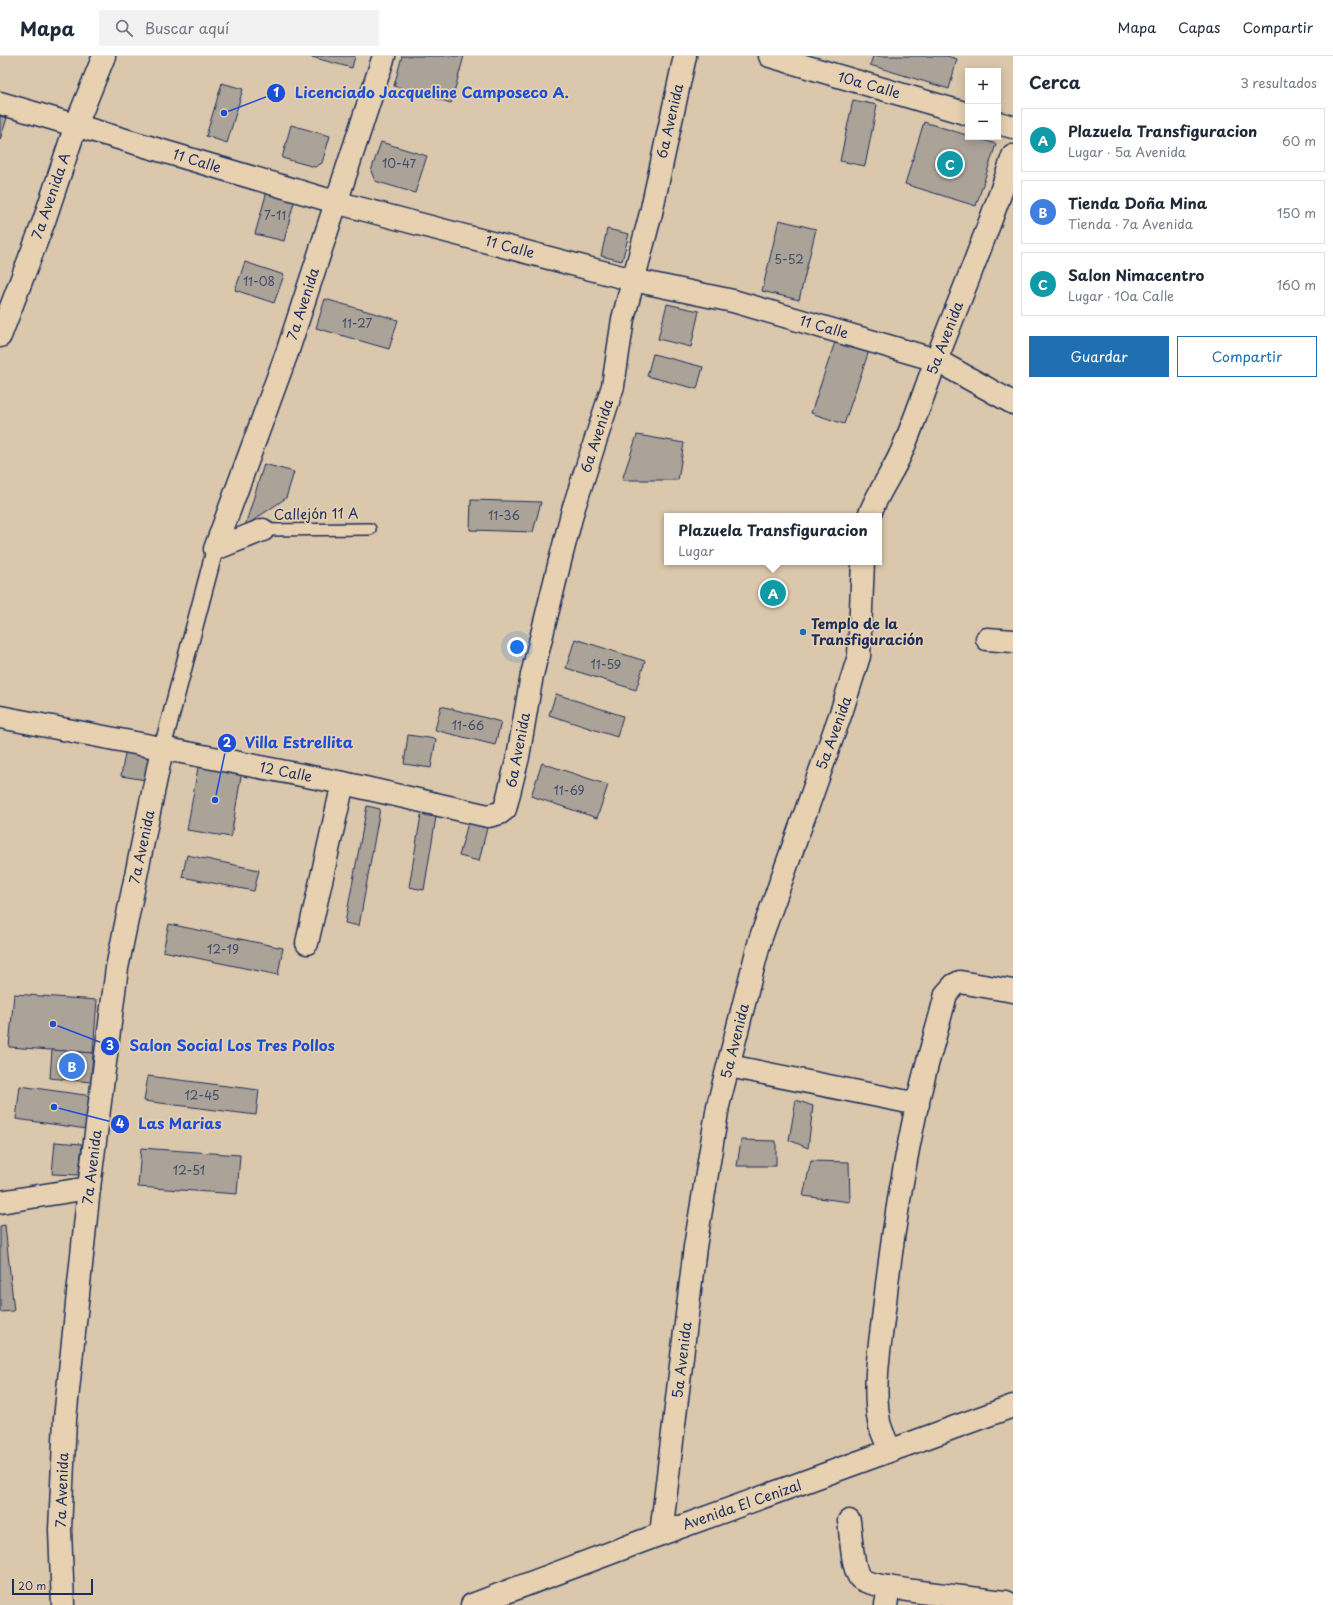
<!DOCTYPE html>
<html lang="es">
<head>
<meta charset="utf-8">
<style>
  :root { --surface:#fff; --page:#f2f2f3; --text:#1f2937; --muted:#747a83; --line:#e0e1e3; --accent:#1f6fb2 }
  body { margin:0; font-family:"Playpen Sans",sans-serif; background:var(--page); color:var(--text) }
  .controls { position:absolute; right:12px; top:12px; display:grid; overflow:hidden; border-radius:0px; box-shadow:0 2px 10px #0003 }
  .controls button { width:36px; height:36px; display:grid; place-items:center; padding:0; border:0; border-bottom:1px solid var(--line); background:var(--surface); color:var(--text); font:20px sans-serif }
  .scale { position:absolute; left:12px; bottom:10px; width:81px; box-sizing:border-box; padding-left:4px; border:2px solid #1b2f5e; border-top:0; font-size:11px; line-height:14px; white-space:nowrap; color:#1b2f5e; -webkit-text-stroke:3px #e7d1b0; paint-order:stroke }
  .you { position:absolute; left:517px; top:591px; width:14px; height:14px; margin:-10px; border:3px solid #fff; border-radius:50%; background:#1a73e8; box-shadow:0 0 0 6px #1a73e833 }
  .badge { display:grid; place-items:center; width:26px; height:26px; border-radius:50%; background:var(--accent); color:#fff; font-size:13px; font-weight:700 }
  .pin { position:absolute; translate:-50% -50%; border:2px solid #fff; box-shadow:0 1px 4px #0006 }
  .popup { position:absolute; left:664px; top:457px; width:218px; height:52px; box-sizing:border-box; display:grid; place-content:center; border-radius:0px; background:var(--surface); filter:drop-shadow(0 1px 3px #0005); font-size:13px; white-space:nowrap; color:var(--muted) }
  .popup b { font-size:15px; color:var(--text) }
  .popup::after { content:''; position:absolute; left:50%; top:100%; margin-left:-8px; border:8px solid transparent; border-top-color:var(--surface) }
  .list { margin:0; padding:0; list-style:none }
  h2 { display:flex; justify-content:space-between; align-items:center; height:52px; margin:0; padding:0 16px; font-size:17px }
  h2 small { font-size:13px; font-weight:400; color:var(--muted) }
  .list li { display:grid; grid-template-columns:26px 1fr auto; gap:12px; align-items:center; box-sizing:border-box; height:64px; margin:0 8px 8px; padding:0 8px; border:1px solid var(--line); border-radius:0px }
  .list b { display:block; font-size:15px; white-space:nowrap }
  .list p { margin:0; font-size:13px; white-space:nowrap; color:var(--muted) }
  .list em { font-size:13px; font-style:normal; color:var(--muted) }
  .actions { display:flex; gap:8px; padding:12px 16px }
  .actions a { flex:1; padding:9px 0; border:1px solid var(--accent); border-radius:0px; text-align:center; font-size:14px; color:var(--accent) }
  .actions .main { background:var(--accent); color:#fff }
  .icon { flex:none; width:22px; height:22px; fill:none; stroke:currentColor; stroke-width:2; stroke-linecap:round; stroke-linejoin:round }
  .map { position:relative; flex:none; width:1013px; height:1549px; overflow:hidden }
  header { display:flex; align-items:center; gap:24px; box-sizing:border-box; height:56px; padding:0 20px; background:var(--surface); border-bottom:1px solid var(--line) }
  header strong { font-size:19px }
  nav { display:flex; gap:22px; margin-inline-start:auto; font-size:14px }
  .search { width:280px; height:36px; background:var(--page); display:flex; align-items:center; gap:10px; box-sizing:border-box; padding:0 14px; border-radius:0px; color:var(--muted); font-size:15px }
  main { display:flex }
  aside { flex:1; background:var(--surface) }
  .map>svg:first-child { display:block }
  .building { fill:#aba298; stroke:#1b2f5e }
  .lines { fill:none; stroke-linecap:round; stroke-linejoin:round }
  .service-casing { stroke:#1b2f5e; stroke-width:14 }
  .pedestrian-casing { stroke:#1b2f5e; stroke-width:19 }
  .minor-casing { stroke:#1b2f5e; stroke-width:25 }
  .tertiary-casing { stroke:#1b2f5e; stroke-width:25 }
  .service { stroke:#e7d1b0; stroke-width:11 }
  .pedestrian { stroke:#e7d1b0; stroke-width:16 }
  .minor { stroke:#e7d1b0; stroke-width:22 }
  .tertiary { stroke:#e7d1b0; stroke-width:22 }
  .poi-dot { fill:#1f6fb2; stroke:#e7d1b0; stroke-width:1.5 }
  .labels { text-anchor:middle; stroke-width:3.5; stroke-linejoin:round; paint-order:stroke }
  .number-label { font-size:12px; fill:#3f4c6c }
  .street-label { font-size:14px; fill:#1b2f5e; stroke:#e7d1b0 }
  .poi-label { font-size:14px; font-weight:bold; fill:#1b2f5e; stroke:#e7d1b0; text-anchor:start }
  .leader { fill:none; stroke:#1d4ed8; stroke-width:1.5 }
  .callout-dot { fill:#1d4ed8; stroke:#e7d1b0; stroke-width:1.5 }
  .mark-label { font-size:12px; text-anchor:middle; font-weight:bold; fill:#fff }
  .callout-label { font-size:15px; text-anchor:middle; font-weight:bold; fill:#1d4ed8; stroke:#e7d1b0; stroke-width:3.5; stroke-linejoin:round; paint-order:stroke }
</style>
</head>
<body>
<header>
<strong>Mapa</strong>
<div class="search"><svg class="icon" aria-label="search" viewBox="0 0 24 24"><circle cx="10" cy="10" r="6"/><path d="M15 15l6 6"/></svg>Buscar aquí</div>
<nav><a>Mapa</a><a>Capas</a><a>Compartir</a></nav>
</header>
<main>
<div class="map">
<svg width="1013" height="1549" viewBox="0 0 1013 1549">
  <rect width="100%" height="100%" fill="#dbc7ab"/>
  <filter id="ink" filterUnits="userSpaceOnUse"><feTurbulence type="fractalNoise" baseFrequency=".025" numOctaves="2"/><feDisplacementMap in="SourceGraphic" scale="8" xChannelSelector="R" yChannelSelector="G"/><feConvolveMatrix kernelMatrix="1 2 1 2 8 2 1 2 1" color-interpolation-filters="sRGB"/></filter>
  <g filter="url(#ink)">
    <!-- building -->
    <g class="building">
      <polygon points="308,0 355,0 352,12"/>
      <polygon points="402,0 464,0 451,47 394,30"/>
      <polygon points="873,0 947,0 957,3 949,33 870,9"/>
      <polygon points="222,27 243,33 227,87 206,80"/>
      <polygon points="853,44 877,49 865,110 840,105"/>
      <polygon points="0,60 7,62 0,84"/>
      <polygon points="924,66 996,88 976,150 905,128"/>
      <polygon points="291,69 330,80 322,107 315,111 282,102"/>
      <polygon points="381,86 427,100 415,137 375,125 371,115"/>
      <polygon points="267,135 295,142 284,185 255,178"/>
      <polygon points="779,164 816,173 799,244 762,235"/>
      <polygon points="607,173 629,178 622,205 601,200"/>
      <polygon points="245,206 284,219 274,247 235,234"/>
      <polygon points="325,243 398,264 389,293 316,272"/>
      <polygon points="667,248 699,255 691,291 658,283"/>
      <polygon points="836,283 869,295 844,368 811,357"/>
      <polygon points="653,298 703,311 697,333 647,320"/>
      <polygon points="637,379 684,387 678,424 622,424"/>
      <polygon points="264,408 294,416 286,442 245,470"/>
      <polygon points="471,444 541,446 533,476 470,474"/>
      <polygon points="575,583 645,605 636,634 566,612"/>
      <polygon points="556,638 623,660 617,681 549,659"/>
      <polygon points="441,650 501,666 495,689 435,674"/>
      <polygon points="408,679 436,683 431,712 404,708"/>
      <polygon points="126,692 150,696 146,724 121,720"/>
      <polygon points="199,706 242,714 231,781 187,774"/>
      <polygon points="542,707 608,729 597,762 531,740"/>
      <polygon points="367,750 380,753 359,870 345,867"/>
      <polygon points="421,759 436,761 424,834 409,831"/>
      <polygon points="468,767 487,772 479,805 459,800"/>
      <polygon points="187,799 259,814 254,835 182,821"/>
      <polygon points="169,868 283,892 278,919 163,895"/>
      <polygon points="14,938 97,944 93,997 9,991"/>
      <polygon points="52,994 93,997 91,1026 50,1022"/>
      <polygon points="148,1020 259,1034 256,1059 144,1045"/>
      <polygon points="20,1030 92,1040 87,1073 16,1063"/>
      <polygon points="796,1044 813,1050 808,1092 789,1084"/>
      <polygon points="741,1084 776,1085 776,1110 737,1110"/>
      <polygon points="55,1086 82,1088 79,1119 52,1118"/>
      <polygon points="141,1092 240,1099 237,1138 138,1131"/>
      <polygon points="811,1105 849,1106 850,1146 803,1140"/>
      <polygon points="5,1169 14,1255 0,1256 0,1170"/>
    </g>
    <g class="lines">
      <!-- service casing -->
      <g class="service-casing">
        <polyline id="service" points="263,474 370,473"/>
      </g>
      <!-- pedestrian casing -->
      <g class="pedestrian-casing">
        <polyline id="pedestrian" points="162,693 215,493"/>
      </g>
      <!-- minor casing -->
      <g class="minor-casing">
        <g id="minor">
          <polyline points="770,0 968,58"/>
          <polyline points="0,47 335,146 633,224 733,245 936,304 1013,347"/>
          <polyline points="998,67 1013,71"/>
          <polyline points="0,280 44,165 76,69 104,0"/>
          <path d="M869 460C878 435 895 414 904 390 916 361 926 331 937 302 963 235 991 169 1013 100"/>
          <polyline points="263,474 215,493 288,294 384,0"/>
          <polyline points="987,583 1013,585"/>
          <polyline points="0,661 343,727 488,760 500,757 505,753 518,701 532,619 560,505 573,454 613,330 623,263 651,157 685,0"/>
          <polyline points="307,887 343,727"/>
          <polyline points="729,1010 918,1048"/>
          <polyline points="0,1146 89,1132"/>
          <path d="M890 1394C886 1385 881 1375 879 1366 872 1327 881 1285 885 1246 892 1180 903 1114 917 1049 925 1012 937 975 946 938L954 929 960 926 1013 935"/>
          <path d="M849 1465C851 1478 852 1512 860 1522 870 1533 984 1543 1006 1546L1012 1549"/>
          <polyline points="661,1478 695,1191 718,1050 760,884 842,654 859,600 863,506"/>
          <polyline points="63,1549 60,1474 65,1363 89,1132 117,912 162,693"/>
          <polyline points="886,1549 889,1531"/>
        </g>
      </g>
      <!-- tertiary casing -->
      <g class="tertiary-casing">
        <polyline id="tertiary" points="472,1549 661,1478 1013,1350"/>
      </g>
      <!-- service -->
      <use href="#service" class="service"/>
      <!-- pedestrian -->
      <use href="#pedestrian" class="pedestrian"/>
      <!-- minor -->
      <use href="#minor" class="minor"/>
      <!-- tertiary -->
      <use href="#tertiary" class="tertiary"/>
    </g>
  </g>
  <!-- markers -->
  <circle class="poi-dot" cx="803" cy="576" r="4"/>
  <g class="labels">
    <!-- number labels -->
    <g class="number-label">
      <text x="399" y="112">10-47</text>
      <text x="275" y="164">7-11</text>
      <text x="789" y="208">5-52</text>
      <text x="259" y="230">11-08</text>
      <text x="357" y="272">11-27</text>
      <text x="504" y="464">11-36</text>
      <text x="606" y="613">11-59</text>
      <text x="468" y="674">11-66</text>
      <text x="569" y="739">11-69</text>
      <text x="223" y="898">12-19</text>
      <text x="202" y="1044">12-45</text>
      <text x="189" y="1119">12-51</text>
    </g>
    <!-- street labels -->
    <g class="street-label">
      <text transform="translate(869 29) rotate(16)" y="5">10a Calle</text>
      <text transform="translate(670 65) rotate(-77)" y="5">6a Avenida</text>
      <text transform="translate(197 105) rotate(17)" y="5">11 Calle</text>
      <text transform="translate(51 140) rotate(-71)" y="5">7a Avenida A</text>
      <text transform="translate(510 191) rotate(15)" y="5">11 Calle</text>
      <text transform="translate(303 248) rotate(-72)" y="5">7a Avenida</text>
      <text transform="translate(824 271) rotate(16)" y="5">11 Calle</text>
      <text transform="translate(945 282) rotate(-69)" y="5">5a Avenida</text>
      <text transform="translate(597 380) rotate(-72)" y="5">6a Avenida</text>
      <text transform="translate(316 458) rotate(-1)" y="5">Callejón 11 A</text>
      <text transform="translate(834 677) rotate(-70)" y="5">5a Avenida</text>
      <text transform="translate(518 694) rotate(-79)" y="5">6a Avenida</text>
      <text transform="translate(286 716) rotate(11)" y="5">12 Calle</text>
      <text transform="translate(142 791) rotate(-78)" y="5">7a Avenida</text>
      <text transform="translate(735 985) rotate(-76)" y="5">5a Avenida</text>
      <text transform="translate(92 1111) rotate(-83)" y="5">7a Avenida</text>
      <text transform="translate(682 1304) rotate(-83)" y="5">5a Avenida</text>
      <text transform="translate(62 1434) rotate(-88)" y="5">7a Avenida</text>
      <text transform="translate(742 1449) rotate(-19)" y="5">Avenida El Cenizal</text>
    </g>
    <!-- poi labels -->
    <g class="poi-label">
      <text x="811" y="573">Templo de la<tspan x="811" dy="16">Transfiguración</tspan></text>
    </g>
  </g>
  <!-- callouts -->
  <path class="leader" d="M224 57L276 37M215 744L227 687M53 968L110 990M54 1051L120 1068"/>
  <g class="callout-dot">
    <circle cx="224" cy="57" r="4"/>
    <circle cx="215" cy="744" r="4"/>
    <circle cx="53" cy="968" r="4"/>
    <circle cx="54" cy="1051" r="4"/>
    <circle cx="276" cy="37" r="10"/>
    <circle cx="227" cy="687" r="10"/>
    <circle cx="110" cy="990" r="10"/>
    <circle cx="120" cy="1068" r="10"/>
  </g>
  <g class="mark-label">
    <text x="276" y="41">1</text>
    <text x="227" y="691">2</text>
    <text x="110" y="994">3</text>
    <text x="120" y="1072">4</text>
  </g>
  <g class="callout-label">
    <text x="432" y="42">Licenciado Jacqueline Camposeco A.</text>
    <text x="299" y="692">Villa Estrellita</text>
    <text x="232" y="995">Salon Social Los Tres Pollos</text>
    <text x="180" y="1073">Las Marias</text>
  </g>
</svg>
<div class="controls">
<button>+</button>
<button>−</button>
</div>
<div class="scale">20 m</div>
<div class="you"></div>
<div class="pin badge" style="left:773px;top:537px;background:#0f9aa8">A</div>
<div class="popup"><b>Plazuela Transfiguracion</b>Lugar</div>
<div class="pin badge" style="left:72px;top:1010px;background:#3f7fe0">B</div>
<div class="pin badge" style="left:950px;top:108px;background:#0f9aa8">C</div>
</div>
<aside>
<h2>Cerca<small>3 resultados</small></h2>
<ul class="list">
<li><span class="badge" style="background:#0f9aa8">A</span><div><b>Plazuela Transfiguracion</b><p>Lugar · 5a Avenida</p></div><em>60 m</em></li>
<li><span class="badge" style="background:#3f7fe0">B</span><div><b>Tienda Doña Mina</b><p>Tienda · 7a Avenida</p></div><em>150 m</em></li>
<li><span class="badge" style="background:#0f9aa8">C</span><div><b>Salon Nimacentro</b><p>Lugar · 10a Calle</p></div><em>160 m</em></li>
</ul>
<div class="actions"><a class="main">Guardar</a><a>Compartir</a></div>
</aside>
</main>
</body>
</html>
